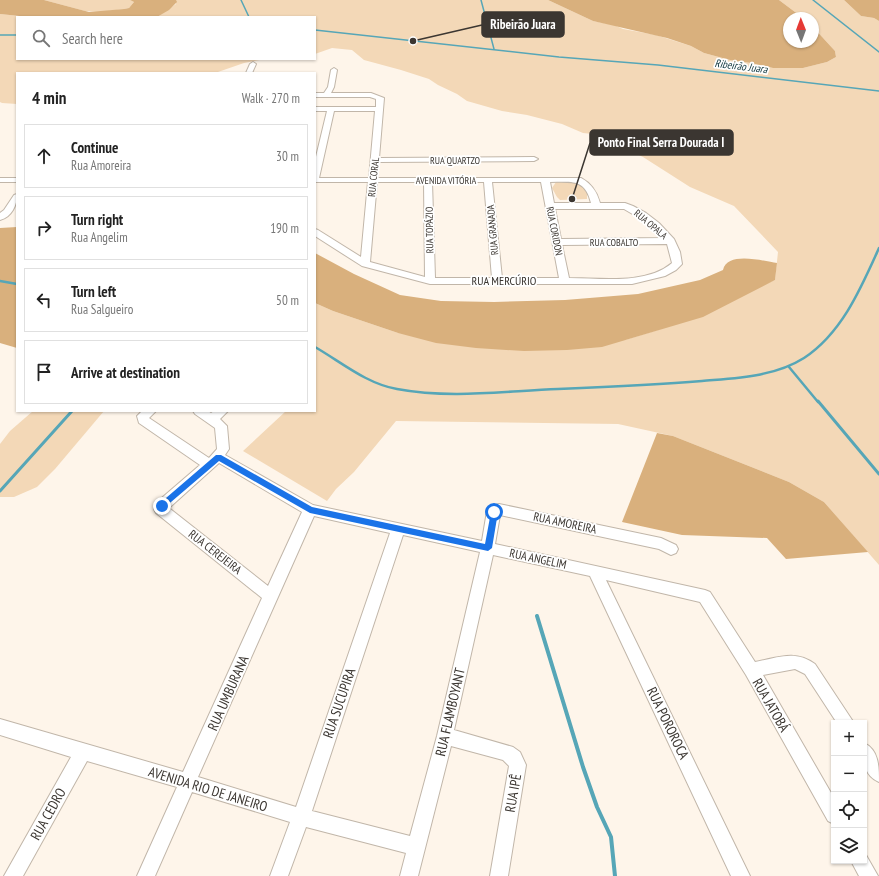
<!DOCTYPE html>
<html lang="en">
<head>
<meta charset="utf-8">
<style>
  :root { --surface:#fff; --page:#f2f2f2; --text:#222; --muted:#767676; --line:#e0e0e0 }
  body { margin:0; font-family:"PT Sans Narrow",sans-serif; background:var(--page); color:var(--text) }
  .controls { position:absolute; right:12px; bottom:12px; display:grid; overflow:hidden; border-radius:0px; box-shadow:0 1px 3px #0004 }
  .controls button { width:36px; height:36px; display:grid; place-items:center; padding:0; border:0; border-bottom:1px solid var(--line); background:var(--surface); color:var(--text); font:20px sans-serif }
  .compass { position:absolute; left:783px; top:12px; width:36px; height:36px; border-radius:50%; background:var(--surface); box-shadow:0 1px 3px #0004; rotate:359deg }
  .stop { position:absolute; width:12px; height:12px; margin:-9px; border:3px solid #1a73e8; border-radius:50%; background:#fff }
  .stop.end { background:#1a73e8; border-color:#fff; box-shadow:0 1px 4px #0008 }
  .list { margin:0; padding:0; list-style:none }
  h2 { display:flex; justify-content:space-between; align-items:center; height:52px; margin:0; padding:0 16px; font-size:17px }
  h2 small { font-size:13px; font-weight:400; color:var(--muted) }
  .list li { display:grid; grid-template-columns:26px 1fr auto; gap:12px; align-items:center; box-sizing:border-box; height:64px; margin:0 8px 8px; padding:0 8px; border:1px solid var(--line); border-radius:0px }
  .list b { display:block; font-size:15px; white-space:nowrap }
  .list p { margin:0; font-size:13px; white-space:nowrap; color:var(--muted) }
  .list em { font-size:13px; font-style:normal; color:var(--muted) }
  .icon { flex:none; width:22px; height:22px; fill:none; stroke:currentColor; stroke-width:2; stroke-linecap:round; stroke-linejoin:round }
  .map { position:relative; flex:none; width:879px; height:876px; overflow:hidden }
  .search { position:absolute; background:var(--surface); box-shadow:0 1px 3px #0004; left:16px; top:16px; width:300px; height:44px; display:flex; align-items:center; gap:10px; box-sizing:border-box; padding:0 14px; border-radius:0px; color:var(--muted); font-size:15px }
  .panel { position:absolute; background:var(--surface); box-shadow:0 1px 3px #0004; left:16px; top:72px; width:300px; height:340px; border-radius:0px }
  .map>svg:first-child { display:block }
  .green { fill:#f3d8b7 }
  .forest { fill:#d9b07d }
  .lines { fill:none; stroke-linecap:round; stroke-linejoin:round }
  .stream-far3 { stroke:#56a6b7; stroke-width:1.5 }
  .stream-far2 { stroke:#56a6b7; stroke-width:2.5 }
  .stream-far1 { stroke:#56a6b7; stroke-width:3 }
  .stream { stroke:#56a6b7; stroke-width:4 }
  .minor-casing { stroke:#c1b6a9; stroke-width:2 }
  .minor { fill:#fff; fill-rule:evenodd }
  .route { fill:#1a73e8 }
  .labels { text-anchor:middle; stroke-width:3.5; stroke-linejoin:round; paint-order:stroke }
  .far-street-label { font-size:10px; fill:#3b3631; stroke:#fff }
  .far-water-label { font-size:11px; font-style:italic; fill:#10373f; stroke:#fff }
  .street-label { font-size:12px; fill:#3b3631; stroke:#fff }
  .near-street-label { font-size:14px; fill:#3b3631; stroke:#fff }
  .leader { fill:none; stroke:#3b3631; stroke-width:1.5 }
  .callout-dot { fill:#3b3631; stroke:#fff; stroke-width:1.5 }
  .callout { fill:#3b3631; stroke:#3b3631; stroke-width:1.5 }
  .callout-label { font-size:13px; text-anchor:middle; font-weight:bold; fill:#fff }
</style>
</head>
<body>
<div class="map">
<svg width="879" height="876" viewBox="0 0 879 876">
  <rect width="100%" height="100%" fill="#fef5ea"/>
  <!-- green -->
  <g class="green">
    <polygon points="44,0 130,0 134,2 129,8 124,9 100,12 85,11"/>
    <polygon points="176,0 548,0 593,21 614,25 623,29 656,35 691,46 704,53 730,60 751,63 773,68 803,68 827,62 836,57 835,51 813,27 813,18 803,18 779,0 844,0 861,16 874,18 879,21 879,565 824,502 789,482 673,436 618,424 396,421 354,472 336,489 327,501 243,451 286,411 315,411 315,303 333,311 398,333 625,340 658,330 775,280 778,252 734,206 690,187 643,157 593,134 583,133 562,124 527,115 502,111 467,101 457,94 438,85 429,79 401,70 364,60 352,50 332,48 315,54 315,17 157,17 176,4"/>
    <polygon points="0,14 29,17 17,17 17,59 265,59 244,63 215,73 17,73 17,104 2,103 0,102"/>
    <polygon points="566,180 581,185 587,192 587,199 560,200 557,197 552,188 556,182"/>
    <polygon points="33,411 104,411 55,469 37,487 14,497 0,497 0,444 10,431"/>
  </g>
  <!-- forest -->
  <g class="forest">
    <polygon points="0,0 44,0 89,12 124,9 129,8 134,2 130,0 176,0 177,2 169,10 157,17 29,17 0,14"/>
    <polygon points="548,0 779,0 803,18 789,18 789,42 813,42 813,27 835,51 836,57 827,62 803,68 773,68 751,63 730,60 704,53 691,46 667,38 593,21"/>
    <polygon points="844,0 879,0 879,21 874,18 861,16"/>
    <polygon points="17,227 17,348 0,343 0,228"/>
    <path d="M315 253 354 274 400 295 441 301 494 302 565 300 638 294 700 280 723 270C727 251 763 261 777 263L775 280 703 317 602 347 567 350 524 351 476 348 436 343 398 333 333 311 315 303Z"/>
    <polygon points="657,433 673,436 789,482 824,502 868,552 786,559 767,538 682,535 622,522"/>
  </g>
  <g class="lines">
    <!-- stream-far3 -->
    <g class="stream-far3">
      <polyline points="241,0 249,17"/>
      <polyline points="481,0 494,49"/>
      <polyline points="813,0 879,52"/>
      <polyline points="315,30 559,57 658,65 879,91"/>
      <polyline points="0,35 17,35"/>
    </g>
    <!-- stream-far2 -->
    <g class="stream-far2">
      <polyline points="0,281 17,284"/>
      <path d="M315 347C341 362 367 384 397 389 450 399 505 391 558 389 606 387 654 385 702 381 736 378 774 377 804 358 842 333 861 288 879 248"/>
      <polyline points="789,367 818,402"/>
    </g>
    <!-- stream-far1 -->
    <g class="stream-far1">
      <polyline points="818,401 879,474"/>
      <polyline points="0,491 72,411"/>
    </g>
    <!-- stream -->
    <polyline class="stream" points="537,616 583,767 597,807 611,837 615,876"/>
    <!-- minor casing -->
    <g class="minor-casing">
      <g id="minor">
        <polygon points="253,62 256,64 252,73 246,73 250,64"/>
        <path d="M334 68 337 70 334 87 331 93H371L384 98 379 158 534 157 538 159 534 161 378 162 377 178H581C592 184 597 192 600 203H625L633 206 646 213 659 223 674 239 680 252 682 264 676 270 665 276 632 284H430L362 266 315 236V229L318 230 361 257 368 182H315V161L327 111H315V107H376V99L370 97H315V93H324L328 87 331 70ZM334 111H375L369 178H319ZM377 182H424L425 277 370 262ZM432 182H484L492 278H435ZM492 182H541L559 278H502ZM550 182C571 182 585 178 591 203H554ZM555 209H624L646 222 664 238 561 239ZM667 244 672 263C646 285 601 278 569 278L562 245Z"/>
        <rect x="0" y="178" width="17" height="4"/>
        <path d="M17 194C17 205 12 217 0 220V213L4 210 14 195Z"/>
        <path d="M142 411H156L149 418 209 458 217 449 215 428 195 414 193 411H208L211 413 214 411H228L220 419 227 426 229 449 225 455 313 505 482 541 487 511 489 507 499 504 661 538 676 545 678 549 676 553 671 555 659 549 500 515 495 544 705 590 710 592 755 662C777 658 795 649 815 664L854 723H837L805 674 795 669 763 675 834 798V824L828 821 746 675 700 602 606 580 750 876H731L590 576 493 555 454 730 513 747 520 752 526 765 508 876H490L509 766 503 760 451 746 418 876H400L406 853 306 827 288 876H270L290 822 192 792 155 876H137L177 787 87 761 23 876H4L71 757 0 735V719L183 772 262 598 156 513 154 509 157 502 200 465 139 423 137 416ZM219 463 302 512 268 586 169 508ZM314 516 390 533 296 807 198 777ZM403 535 480 552 437 736 410 836 312 811Z"/>
        <path d="M864 743C879 750 879 767 879 782 862 775 864 758 864 743Z"/>
        <polygon points="864,854 866,855 878,876 859,876 851,861 864,861"/>
      </g>
    </g>
    <!-- minor -->
    <use href="#minor" class="minor"/>
  </g>
  <!-- route -->
  <polygon class="route" points="216,455 221,455 312,507 485,544 491,512 494,509 498,512 492,548 488,551 310,513 219,461 164,508 159,508 159,504"/>
  <g class="labels">
    <!-- far-street labels -->
    <g class="far-street-label">
      <text x="455" y="164">RUA QUARTZO</text>
      <text transform="translate(373 177) rotate(-84)" y="4">RUA CORAL</text>
      <text x="446" y="184">AVENIDA VITÓRIA</text>
      <text transform="translate(651 224) rotate(40)" y="4">RUA OPALA</text>
      <text transform="translate(429 230) rotate(-91)" y="4">RUA TOPÁZIO</text>
      <text transform="translate(492 230) rotate(-95)" y="4">RUA GRANADA</text>
      <text transform="translate(555 231) rotate(79)" y="4">RUA CORIDON</text>
      <text x="614" y="246">RUA COBALTO</text>
    </g>
    <!-- far-water labels -->
    <g class="far-water-label">
      <text transform="translate(741 66) rotate(7)" y="4">Ribeirão Juara</text>
    </g>
    <!-- street labels -->
    <g class="street-label">
      <text x="504" y="285">RUA MERCÚRIO</text>
      <text transform="translate(565 523) rotate(12)" y="4">RUA AMOREIRA</text>
      <text transform="translate(215 552) rotate(38)" y="4">RUA CEREJEIRA</text>
      <text transform="translate(538 559) rotate(12)" y="4">RUA ANGELIM</text>
    </g>
    <!-- near-street labels -->
    <g class="near-street-label">
      <text transform="translate(228 693) rotate(-66)" y="5">RUA UMBURANA</text>
      <text transform="translate(339 703) rotate(-71)" y="5">RUA SUCUPIRA</text>
      <text transform="translate(771 705) rotate(60)" y="5">RUA JATOBÁ</text>
      <text transform="translate(450 712) rotate(-77)" y="5">RUA FLAMBOYANT</text>
      <text transform="translate(668 723) rotate(64)" y="5">RUA POROROCA</text>
      <text transform="translate(208 789) rotate(17)" y="5">AVENIDA RIO DE JANEIRO</text>
      <text transform="translate(513 793) rotate(-80)" y="5">RUA IPÊ</text>
      <text transform="translate(48 814) rotate(-61)" y="5">RUA CEDRO</text>
    </g>
  </g>
  <!-- callouts -->
  <path class="leader" d="M413 41L482 25M572 199L590 143"/>
  <g class="callout-dot">
    <circle cx="413" cy="41" r="4"/>
    <circle cx="572" cy="199" r="4"/>
  </g>
  <g class="callout">
    <rect x="482" y="12" width="82" height="25" rx="4"/>
    <rect x="590" y="130" width="143" height="25" rx="4"/>
  </g>
  <g class="callout-label">
    <text x="523" y="29">Ribeirão Juara</text>
    <text x="661" y="147">Ponto Final Serra Dourada I</text>
  </g>
</svg>
<div class="controls">
<button>+</button>
<button>−</button>
<button><svg class="icon" aria-label="locate" viewBox="0 0 24 24"><circle cx="12" cy="12" r="6"/><path d="M12 2v4M12 18v4M2 12h4M18 12h4"/></svg></button>
<button><svg class="icon" aria-label="layers" viewBox="0 0 24 24"><path d="M12 4l9 5-9 5-9-5zM3 14l9 5 9-5"/></svg></button>
</div>
<svg class="compass" viewBox="-18 -18 36 36"><path d="M0-13l5 13h-10z" fill="#e53935"/><path d="M0 13l5-13h-10z" fill="#767676"/></svg>
<div class="stop" style="left:494px;top:512px"></div>
<div class="stop end" style="left:162px;top:506px"></div>
<div class="search"><svg class="icon" aria-label="search" viewBox="0 0 24 24"><circle cx="10" cy="10" r="6"/><path d="M15 15l6 6"/></svg>Search here</div>
<section class="panel">
<h2>4 min<small>Walk · 270 m</small></h2>
<ul class="list">
<li><svg class="icon" aria-label="ahead" viewBox="0 0 24 24"><path d="M12 20V5M6 11l6-6 6 6"/></svg><div><b>Continue</b><p>Rua Amoreira</p></div><em>30 m</em></li>
<li><svg class="icon" aria-label="right" viewBox="0 0 24 24"><path d="M7 20v-9h11M14 6l5 5-5 5"/></svg><div><b>Turn right</b><p>Rua Angelim</p></div><em>190 m</em></li>
<li><svg class="icon" aria-label="left" viewBox="0 0 24 24"><path d="M17 20v-9H6M10 6l-5 5 5 5"/></svg><div><b>Turn left</b><p>Rua Salgueiro</p></div><em>50 m</em></li>
<li><svg class="icon" aria-label="arrive" viewBox="0 0 24 24"><path d="M6 21V4h12l-3 4 3 4H6"/></svg><div><b>Arrive at destination</b></div></li>
</ul>
</section>
</div>
</body>
</html>
